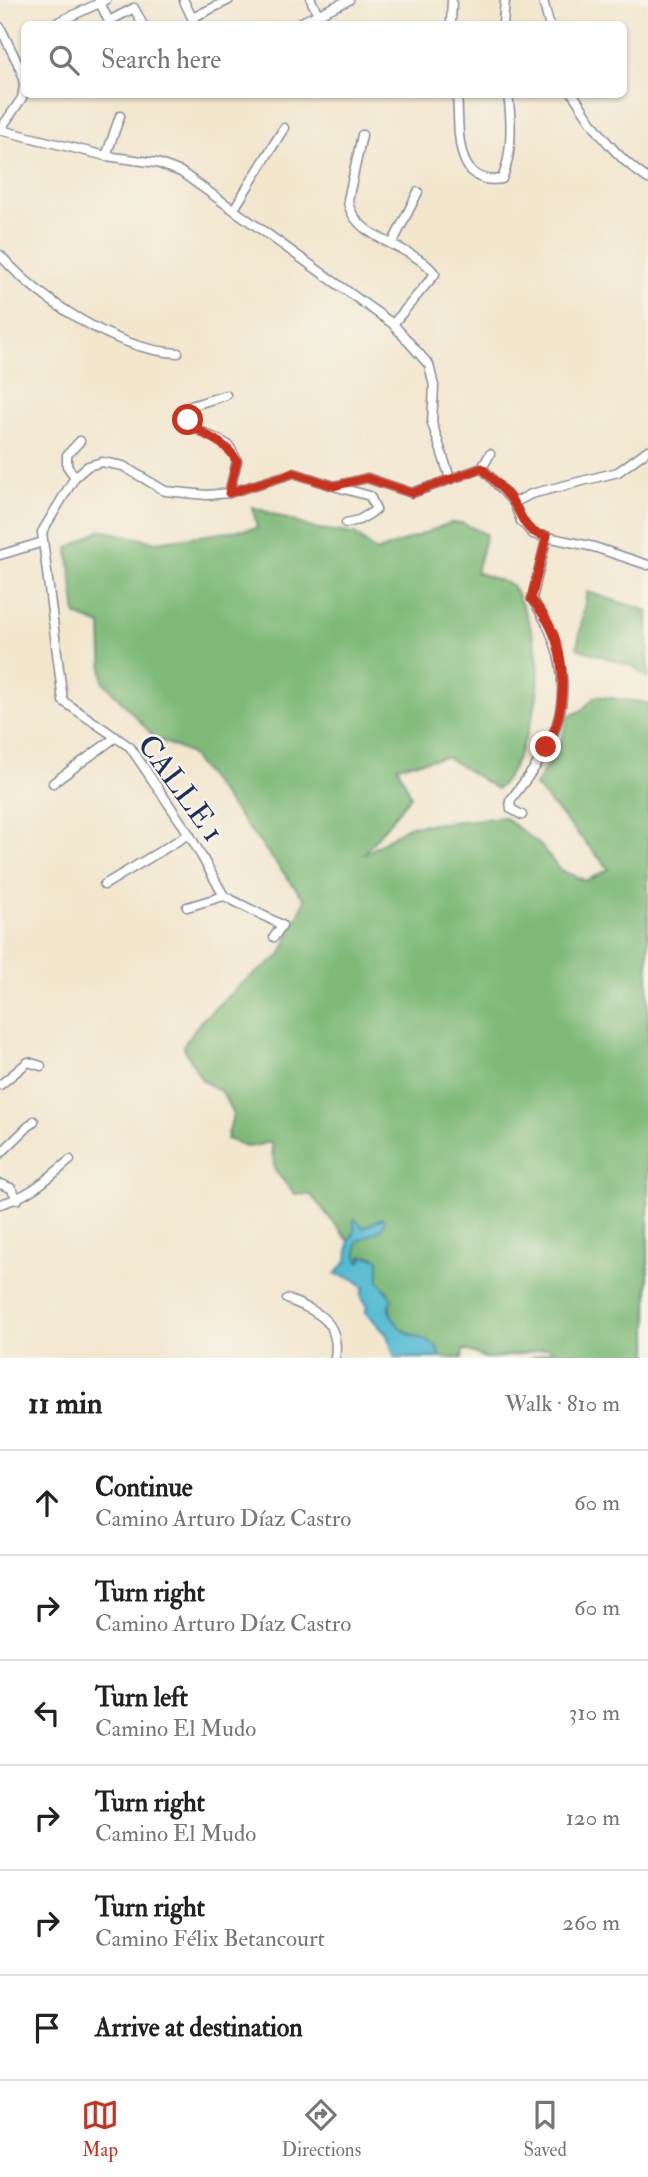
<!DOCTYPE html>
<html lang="en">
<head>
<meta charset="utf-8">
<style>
  :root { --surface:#fff; --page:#f6f6f6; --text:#222; --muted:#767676; --line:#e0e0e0; --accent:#c8321e }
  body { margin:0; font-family:"IM FELL Double Pica",serif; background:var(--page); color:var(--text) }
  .stop { position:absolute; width:21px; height:21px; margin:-16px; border:5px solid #c8321e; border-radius:50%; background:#fff }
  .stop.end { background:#c8321e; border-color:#fff; box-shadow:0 2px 7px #0008 }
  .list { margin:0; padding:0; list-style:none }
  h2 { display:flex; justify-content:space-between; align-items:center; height:91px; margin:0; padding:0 28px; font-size:30px }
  h2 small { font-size:23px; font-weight:400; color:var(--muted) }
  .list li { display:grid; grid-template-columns:46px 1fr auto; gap:21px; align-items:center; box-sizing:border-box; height:105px; padding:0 28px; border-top:2px solid var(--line) }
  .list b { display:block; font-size:26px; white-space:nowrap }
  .list p { margin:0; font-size:23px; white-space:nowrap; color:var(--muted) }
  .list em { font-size:23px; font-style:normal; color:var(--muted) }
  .icon { flex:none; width:38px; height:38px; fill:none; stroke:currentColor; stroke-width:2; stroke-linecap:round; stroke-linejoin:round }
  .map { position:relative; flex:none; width:648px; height:1358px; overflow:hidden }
  .search { position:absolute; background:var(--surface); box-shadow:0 2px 5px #0004; left:21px; right:21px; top:21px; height:77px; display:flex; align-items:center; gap:18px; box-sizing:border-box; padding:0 24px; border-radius:10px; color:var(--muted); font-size:26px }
  .sheet { height:721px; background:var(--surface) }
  nav { display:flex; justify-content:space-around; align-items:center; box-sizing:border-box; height:98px; border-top:2px solid var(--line); background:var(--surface); font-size:19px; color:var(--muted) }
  nav a { display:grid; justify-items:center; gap:4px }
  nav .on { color:var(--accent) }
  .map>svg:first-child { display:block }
  .forest { fill:#7eb978; stroke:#4c746b; stroke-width:2 }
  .water { fill:#55bcd2; stroke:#387698; stroke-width:2 }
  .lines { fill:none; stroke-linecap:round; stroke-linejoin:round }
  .minor-casing { stroke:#868a96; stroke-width:11 }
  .minor { stroke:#fff; stroke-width:8 }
  .route { stroke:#c8321e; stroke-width:9 }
  .labels { text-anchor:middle; stroke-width:5; stroke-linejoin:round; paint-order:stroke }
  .street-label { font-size:30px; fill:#1b2f5e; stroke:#f7f3e8 }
</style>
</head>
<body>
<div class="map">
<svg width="648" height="1358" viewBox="0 0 648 1358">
  <rect width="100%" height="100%" fill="#f7f3e8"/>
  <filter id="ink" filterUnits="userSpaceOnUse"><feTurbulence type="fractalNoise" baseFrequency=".0143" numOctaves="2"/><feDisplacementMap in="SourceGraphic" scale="14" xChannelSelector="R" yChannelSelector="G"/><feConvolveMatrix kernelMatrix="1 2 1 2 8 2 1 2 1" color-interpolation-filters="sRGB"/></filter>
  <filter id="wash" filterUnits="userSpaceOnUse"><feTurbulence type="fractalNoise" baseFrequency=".00686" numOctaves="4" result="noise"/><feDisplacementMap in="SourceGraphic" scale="28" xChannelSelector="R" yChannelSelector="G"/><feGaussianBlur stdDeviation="1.57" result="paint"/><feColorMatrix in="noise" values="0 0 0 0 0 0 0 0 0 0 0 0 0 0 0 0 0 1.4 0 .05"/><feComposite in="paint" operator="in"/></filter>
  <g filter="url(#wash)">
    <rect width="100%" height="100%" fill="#f2e6cd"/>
    <!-- forest -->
    <g class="forest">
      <path d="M253 507 312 528 355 534 376 552 450 523H462L486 534 476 572 512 585C542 641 548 684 523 744 516 761 511 776 497 789L446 757 397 766 411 795 363 855 409 826 504 817 540 845 560 870 586 881 609 869 535 786 560 743 568 717 582 710 596 696 648 703V1358H531L553 1350 548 1347C527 1353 506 1358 485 1358 477 1356 472 1350 463 1350L462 1358H440L437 1347C410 1328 388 1338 389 1293L379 1282 375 1257 361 1256 360 1262C353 1256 355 1246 360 1238L382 1229 377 1223 363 1228 355 1220V1231L349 1241 311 1195 295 1194 275 1171 271 1142 249 1147 227 1139 233 1115 223 1093 202 1080 183 1046 200 1022 242 983 280 956 305 900 189 753 155 738 103 681 101 625 76 615 68 548 101 530 156 542 257 528Z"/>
      <polygon points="587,592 648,611 648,678 634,667 577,648"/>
    </g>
    <!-- water -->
    <path class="water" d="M382 1218 385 1221 382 1229 357 1242V1258L360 1262 364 1256 379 1259V1281L392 1299 389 1310C404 1341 412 1331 436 1346L440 1358H395L387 1335 366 1312 367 1306 361 1295 364 1288 354 1279 335 1274 347 1261 349 1241 355 1231 353 1221 355 1219 363 1228Z"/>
  </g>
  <g filter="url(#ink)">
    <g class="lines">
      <!-- minor casing -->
      <g class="minor-casing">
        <g id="minor">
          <polyline points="99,0 110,24"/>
          <polyline points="311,0 323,24"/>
          <polyline points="543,0 549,24"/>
          <polyline points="184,1 195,24"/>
          <polyline points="192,18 229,0"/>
          <polyline points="109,21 134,8 142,23"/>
          <polyline points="54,24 106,0"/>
          <polyline points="297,24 349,0"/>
          <polyline points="451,24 452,0"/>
          <polyline points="503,24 505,0"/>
          <polyline points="0,27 21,70 24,85"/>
          <path d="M457 94C460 127 452 187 502 179 513 153 512 123 508 94"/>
          <path d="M573 94C595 129 614 156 648 179"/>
          <polyline points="0,130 106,156 157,163 181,172 393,324 429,365 434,386 432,423 450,478"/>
          <polyline points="0,130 22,98 24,86"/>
          <path d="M362 135 348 200C352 240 415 245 435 274L393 324"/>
          <polyline points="106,156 120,116"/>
          <polyline points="234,209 284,128"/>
          <polyline points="392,244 418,192"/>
          <path d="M0 255C40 300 116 350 178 353"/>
          <path d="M226 395 191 406C177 430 216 435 229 446 232 450 235 457 237 461L229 493"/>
          <polyline points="482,468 490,454"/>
          <polyline points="75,477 67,466 67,455 80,441"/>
          <polyline points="337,487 370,496 376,510 359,520 346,523"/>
          <polyline points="514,503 531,494 618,472 648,450"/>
          <polyline points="0,555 43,542"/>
          <polyline points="53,783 116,737"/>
          <path d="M522 815 511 809 510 801C524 781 543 760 552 737 573 689 560 640 532 599L547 536"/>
          <polyline points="104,885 189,834"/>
          <polyline points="187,907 224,896"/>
          <polyline points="274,937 282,925 224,896 189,834 130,747 63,701 42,532 75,477 88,466 102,462 123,466 165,491 207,495 229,493 294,473 334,486 367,478 412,493 482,468 514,503 521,521 533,534 594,547 648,565"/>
          <polyline points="0,1085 28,1062 41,1066"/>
          <polyline points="0,1154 34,1121"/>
          <polyline points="0,1184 11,1188 18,1199"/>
          <path d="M0 1204C29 1197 48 1178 70 1160"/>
          <path d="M287 1299C316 1311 341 1320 335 1358"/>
        </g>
      </g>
      <!-- minor -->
      <use href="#minor" class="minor"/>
    </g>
  </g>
  <g class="lines" filter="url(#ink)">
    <!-- route -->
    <path class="route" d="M188 420C204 439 224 438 237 461L229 493 294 473 334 486 367 478 412 493 482 468C492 479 505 490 513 502 524 519 524 533 547 536L531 599C538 607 545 616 550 626 567 660 567 715 546 747"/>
  </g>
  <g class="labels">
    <!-- street labels -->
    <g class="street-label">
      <text transform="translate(181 788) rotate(54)" y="10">CALLE 1</text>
    </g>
  </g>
</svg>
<div class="stop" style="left:188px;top:420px"></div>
<div class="stop end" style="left:546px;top:747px"></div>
<div class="search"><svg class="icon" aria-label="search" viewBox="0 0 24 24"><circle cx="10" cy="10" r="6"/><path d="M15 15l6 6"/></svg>Search here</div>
</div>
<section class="sheet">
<h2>11 min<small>Walk · 810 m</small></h2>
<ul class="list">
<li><svg class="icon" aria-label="ahead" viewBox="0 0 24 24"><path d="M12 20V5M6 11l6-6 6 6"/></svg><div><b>Continue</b><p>Camino Arturo Díaz Castro</p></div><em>60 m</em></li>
<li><svg class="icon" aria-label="right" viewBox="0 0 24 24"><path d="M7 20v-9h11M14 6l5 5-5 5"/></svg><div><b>Turn right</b><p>Camino Arturo Díaz Castro</p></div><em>60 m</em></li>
<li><svg class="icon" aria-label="left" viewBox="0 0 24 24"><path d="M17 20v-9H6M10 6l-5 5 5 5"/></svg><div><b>Turn left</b><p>Camino El Mudo</p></div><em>310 m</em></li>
<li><svg class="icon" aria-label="right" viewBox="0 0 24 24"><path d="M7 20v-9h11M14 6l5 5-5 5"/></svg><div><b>Turn right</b><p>Camino El Mudo</p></div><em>120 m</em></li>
<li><svg class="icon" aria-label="right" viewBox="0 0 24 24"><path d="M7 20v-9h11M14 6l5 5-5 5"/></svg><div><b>Turn right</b><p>Camino Félix Betancourt</p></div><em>260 m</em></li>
<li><svg class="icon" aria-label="arrive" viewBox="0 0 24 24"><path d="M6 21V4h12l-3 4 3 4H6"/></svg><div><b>Arrive at destination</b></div></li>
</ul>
</section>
<nav>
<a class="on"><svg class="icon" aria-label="map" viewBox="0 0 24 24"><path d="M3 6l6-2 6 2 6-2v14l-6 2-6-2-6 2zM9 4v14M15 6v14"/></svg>Map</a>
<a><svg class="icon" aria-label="directions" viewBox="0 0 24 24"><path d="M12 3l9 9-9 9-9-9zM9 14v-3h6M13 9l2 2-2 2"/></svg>Directions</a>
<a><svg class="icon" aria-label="saved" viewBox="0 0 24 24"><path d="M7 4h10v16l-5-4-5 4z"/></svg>Saved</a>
</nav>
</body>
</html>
